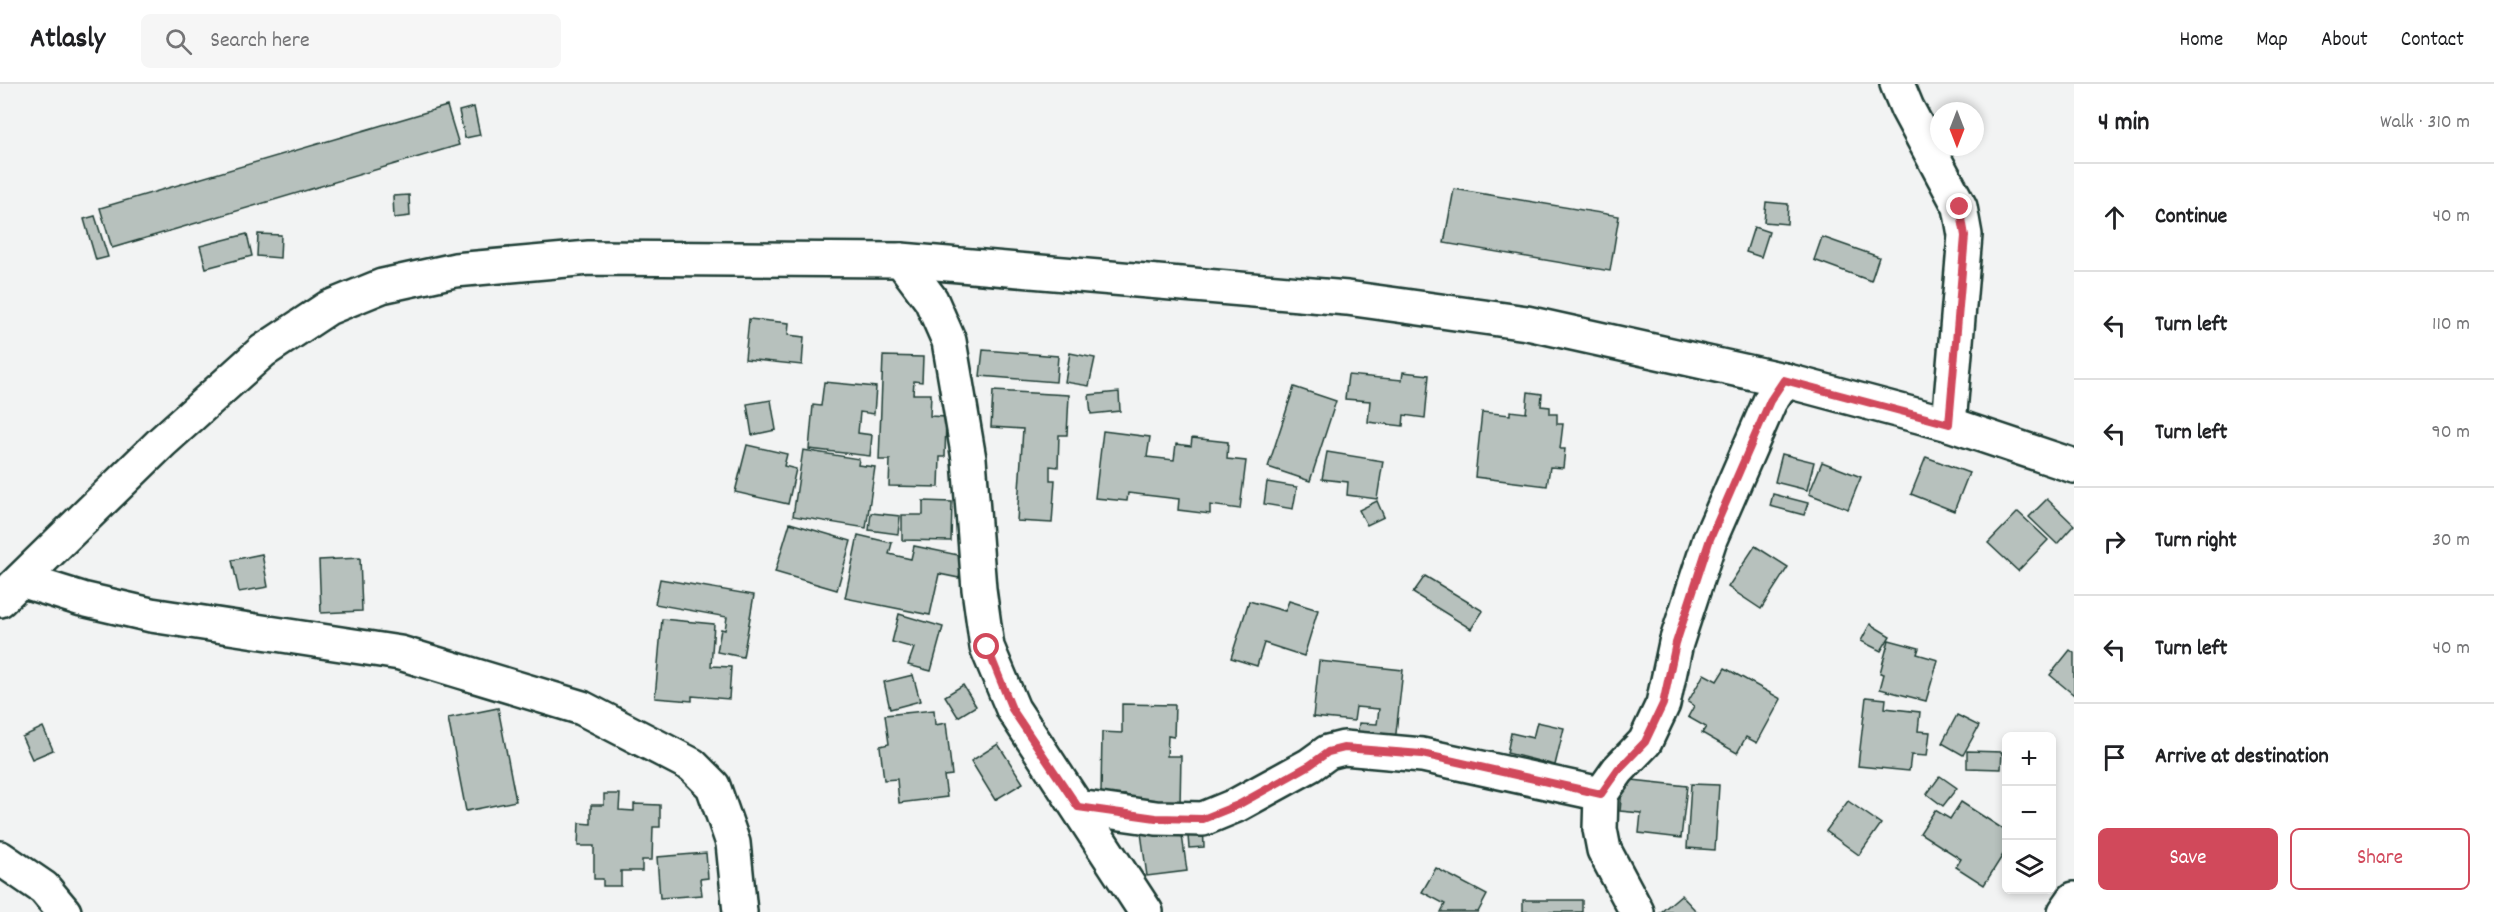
<!DOCTYPE html>
<html lang="en">
<head>
<meta charset="utf-8">
<style>
  :root { --surface:#fff; --page:#f6f6f6; --text:#202124; --muted:#757577; --line:#e0e0e0; --accent:#d1495b }
  body { margin:0; font-family:Dekko,sans-serif; background:var(--page); color:var(--text) }
  .controls { position:absolute; right:18px; bottom:18px; display:grid; overflow:hidden; border-radius:9px; box-shadow:0 3px 9px #0003 }
  .controls button { width:54px; height:54px; display:grid; place-items:center; padding:0; border:0; border-bottom:2px solid var(--line); background:var(--surface); color:var(--text); font:30px sans-serif }
  .compass { position:absolute; left:1930px; top:18px; width:54px; height:54px; border-radius:50%; background:var(--surface); box-shadow:0 3px 9px #0003; rotate:180deg }
  .stop { position:absolute; width:18px; height:18px; margin:-14px; border:4px solid #d1495b; border-radius:50%; background:#fff }
  .stop.end { background:#d1495b; border-color:#fff; box-shadow:0 2px 6px #0008 }
  .list { margin:0; padding:0; list-style:none }
  h2 { display:flex; justify-content:space-between; align-items:center; height:78px; margin:0; padding:0 24px; font-size:26px }
  h2 small { font-size:20px; font-weight:400; color:var(--muted) }
  .list li { display:grid; grid-template-columns:39px 1fr auto; gap:18px; align-items:center; box-sizing:border-box; height:108px; padding:0 24px; border-top:2px solid var(--line) }
  .list b { display:block; font-size:22px; white-space:nowrap }
  .list em { font-size:20px; font-style:normal; color:var(--muted) }
  .actions { display:flex; gap:12px; padding:18px 24px }
  .actions a { flex:1; padding:14px 0; border:2px solid var(--accent); border-radius:9px; text-align:center; font-size:21px; color:var(--accent) }
  .actions .main { background:var(--accent); color:#fff }
  .icon { flex:none; width:33px; height:33px; fill:none; stroke:currentColor; stroke-width:2; stroke-linecap:round; stroke-linejoin:round }
  .map { position:relative; flex:none; width:2074px; height:828px; overflow:hidden }
  header { display:flex; align-items:center; gap:36px; box-sizing:border-box; height:84px; padding:0 30px; background:var(--surface); border-bottom:2px solid var(--line) }
  header strong { font-size:28px }
  nav { display:flex; gap:33px; margin-inline-start:auto; font-size:21px }
  .search { width:420px; height:54px; background:var(--page); display:flex; align-items:center; gap:15px; box-sizing:border-box; padding:0 21px; border-radius:9px; color:var(--muted); font-size:22px }
  main { display:flex }
  aside { flex:1; background:var(--surface) }
  .map>svg:first-child { display:block }
  .building { fill:#b7c1bd; stroke:#1f3d34; stroke-width:1.5 }
  .lines { fill:none; stroke-linecap:round; stroke-linejoin:round }
  .minor-casing { stroke:#1f3d34; stroke-width:38 }
  .minor { stroke:#fff; stroke-width:33 }
  .route { stroke:#d1495b; stroke-width:8 }
</style>
</head>
<body>
<header>
<strong>Atlasly</strong>
<div class="search"><svg class="icon" aria-label="search" viewBox="0 0 24 24"><circle cx="10" cy="10" r="6"/><path d="M15 15l6 6"/></svg>Search here</div>
<nav><a>Home</a><a>Map</a><a>About</a><a>Contact</a></nav>
</header>
<main>
<div class="map">
<svg width="2074" height="828" viewBox="0 0 2074 828">
  <rect width="100%" height="100%" fill="#f2f3f3"/>
  <filter id="ink" filterUnits="userSpaceOnUse"><feTurbulence type="fractalNoise" baseFrequency=".0167" numOctaves="2"/><feDisplacementMap in="SourceGraphic" scale="12" xChannelSelector="R" yChannelSelector="G"/><feConvolveMatrix kernelMatrix="1 2 1 2 8 2 1 2 1" color-interpolation-filters="sRGB"/></filter>
  <g filter="url(#ink)">
    <!-- building -->
    <g class="building">
      <polygon points="447,22 459,61 112,164 100,124"/>
      <polygon points="474,23 480,51 465,54 459,27"/>
      <polygon points="1454,105 1619,132 1610,187 1444,159"/>
      <polygon points="409,111 410,132 394,134 393,112"/>
      <polygon points="1766,118 1788,120 1787,140 1764,138"/>
      <polygon points="95,132 108,173 96,176 84,135"/>
      <polygon points="1754,143 1769,148 1761,173 1746,168"/>
      <polygon points="247,150 252,172 206,184 200,162"/>
      <polygon points="258,150 281,151 280,174 257,172"/>
      <polygon points="1822,153 1879,173 1871,197 1814,176"/>
      <polygon points="749,235 789,239 788,251 804,253 802,281 745,275"/>
      <polygon points="983,266 1058,272 1056,298 980,292"/>
      <polygon points="1070,269 1095,274 1089,302 1065,298"/>
      <polygon points="883,272 923,273 922,298 914,297 913,310 931,310 930,332 946,333 945,373 940,373 939,403 889,402 890,376 879,376"/>
      <polygon points="1403,288 1429,291 1425,334 1404,331 1403,342 1368,338 1370,317 1345,315 1348,291 1402,296"/>
      <polygon points="824,298 876,303 874,330 860,328 858,349 872,351 870,372 809,365 813,321 821,322"/>
      <polygon points="1294,303 1336,317 1310,397 1268,383"/>
      <polygon points="993,307 1069,311 1067,351 1059,351 1058,383 1050,382 1050,396 1055,396 1052,439 1017,437 1023,345 991,343"/>
      <polygon points="1119,308 1120,327 1091,330 1089,311"/>
      <polygon points="1528,308 1542,310 1541,322 1550,323 1550,330 1557,330 1557,340 1563,340 1560,365 1565,365 1563,384 1550,383 1547,402 1475,393 1482,328 1510,331 1510,327 1526,329"/>
      <polygon points="771,316 776,346 752,351 747,320"/>
      <polygon points="1103,347 1150,353 1147,373 1174,376 1176,360 1191,362 1192,354 1228,358 1227,375 1246,377 1240,425 1210,421 1210,430 1178,426 1179,415 1128,409 1127,417 1095,414"/>
      <polygon points="747,361 787,370 784,382 796,385 788,420 735,408"/>
      <polygon points="803,366 859,375 858,381 875,383 866,444 793,432"/>
      <polygon points="1327,368 1383,377 1377,415 1347,411 1348,398 1322,395"/>
      <polygon points="1782,370 1814,378 1807,406 1775,398"/>
      <polygon points="1926,373 1969,389 1954,427 1911,410"/>
      <polygon points="1822,378 1861,393 1848,425 1809,410"/>
      <polygon points="1267,398 1297,403 1293,425 1264,420"/>
      <polygon points="1773,410 1808,419 1804,431 1770,422"/>
      <polygon points="2047,415 2074,441 2057,460 2029,433"/>
      <polygon points="923,417 952,418 951,457 902,456 902,431 923,431"/>
      <polygon points="1377,417 1384,433 1367,441 1359,426"/>
      <polygon points="2018,428 2048,456 2018,487 1988,459"/>
      <polygon points="871,429 900,432 898,450 869,446"/>
      <polygon points="790,439 851,457 837,506 775,488"/>
      <polygon points="858,451 892,459 889,470 911,475 914,462 963,472 959,494 939,490 930,531 845,514"/>
      <polygon points="1755,462 1788,483 1761,525 1728,503"/>
      <polygon points="262,470 268,503 239,508 232,476"/>
      <polygon points="360,474 362,527 321,529 319,476"/>
      <polygon points="1425,492 1483,527 1471,545 1413,509"/>
      <polygon points="660,495 754,511 743,573 717,568 721,545 725,546 727,533 655,520"/>
      <polygon points="1249,517 1285,527 1289,517 1318,526 1304,572 1264,559 1257,582 1231,574"/>
      <polygon points="899,530 943,543 931,587 908,581 914,564 892,558"/>
      <polygon points="662,535 714,540 711,582 731,583 729,615 692,612 692,617 655,614"/>
      <polygon points="1870,540 1890,552 1881,567 1861,557"/>
      <polygon points="1889,556 1919,564 1917,570 1938,576 1926,617 1880,605 1884,590 1880,589"/>
      <polygon points="2070,566 2074,569 2074,611 2050,591"/>
      <polygon points="1319,577 1403,586 1395,658 1357,654 1359,639 1377,640 1379,625 1356,623 1354,637 1313,633"/>
      <polygon points="1725,584 1781,615 1757,659 1746,653 1737,669 1702,649 1706,643 1688,633 1694,622 1688,618 1704,590 1717,597"/>
      <polygon points="913,591 920,617 890,625 884,598"/>
      <polygon points="963,601 976,622 958,633 945,612"/>
      <polygon points="1866,613 1886,615 1885,624 1920,628 1918,647 1930,648 1927,672 1911,671 1909,687 1858,682"/>
      <polygon points="1122,620 1175,621 1174,653 1168,652 1167,672 1181,672 1180,721 1126,719 1126,711 1101,710 1102,648 1122,649"/>
      <polygon points="498,624 516,717 466,727 448,634"/>
      <polygon points="934,626 935,641 946,639 952,691 944,692 947,713 899,719 897,695 884,696 880,662 889,660 885,631"/>
      <polygon points="1957,631 1979,642 1963,671 1942,659"/>
      <polygon points="1537,638 1564,644 1555,681 1507,669 1511,649 1533,654"/>
      <polygon points="43,643 53,666 32,675 22,653"/>
      <polygon points="998,660 1023,699 995,716 971,677"/>
      <polygon points="1967,667 2002,668 2001,685 1967,684"/>
      <polygon points="1940,692 1957,704 1943,722 1927,710"/>
      <polygon points="1623,695 1687,702 1681,754 1639,749 1641,729 1620,727"/>
      <polygon points="1691,700 1719,701 1715,766 1687,764"/>
      <polygon points="604,710 620,710 619,726 634,727 634,720 660,721 660,743 653,743 652,776 642,776 642,787 621,787 621,802 603,802 603,795 594,795 594,762 578,762 579,739 591,740 591,721 604,721"/>
      <polygon points="1848,717 1881,740 1859,771 1826,747"/>
      <polygon points="1961,718 2006,747 2006,766 1984,801 1956,783 1961,775 1920,749 1935,726 1950,735"/>
      <polygon points="1203,739 1204,763 1189,764 1187,740"/>
      <polygon points="1181,744 1187,787 1147,792 1141,749"/>
      <polygon points="706,769 708,794 700,795 702,811 660,814 657,773"/>
      <polygon points="1436,784 1487,811 1478,828 1441,828 1445,820 1422,808"/>
      <polygon points="1681,811 1697,828 1661,828"/>
      <rect x="1523" y="816" width="59" height="12"/>
    </g>
    <g class="lines">
      <!-- minor casing -->
      <g class="minor-casing">
        <g id="minor">
          <polyline points="1897,0 1907,24 1960,123 1965,151 1949,340"/>
          <polyline points="901,176 931,216 949,257 969,375 979,505 987,563 1013,625 1146,828"/>
          <polyline points="21,496 82,515 151,531 400,569 582,624 692,681 713,702 733,759 740,828"/>
          <polyline points="0,516 162,358 263,267 328,224 382,202 455,186 589,174 901,176 1347,214 1527,239 1784,296 1949,340 2074,382"/>
          <polyline points="1078,723 1156,734 1203,735 1237,721 1310,681 1328,668 1344,664 1422,671 1601,710"/>
          <polyline points="0,774 44,804 64,828"/>
          <polyline points="1637,828 1604,766 1600,745 1601,710 1618,686 1645,658 1663,620 1676,559 1710,455 1770,317 1784,296"/>
          <polyline points="2065,828 2074,815"/>
        </g>
      </g>
      <!-- minor -->
      <use href="#minor" class="minor"/>
    </g>
  </g>
  <g class="lines" filter="url(#ink)">
    <!-- route -->
    <polyline class="route" points="987,563 1012,625 1078,723 1156,734 1203,735 1238,721 1310,681 1328,668 1344,664 1422,670 1601,710 1618,686 1645,658 1663,620 1676,559 1710,455 1770,317 1784,296 1949,340 1965,152 1960,123"/>
  </g>
</svg>
<div class="controls">
<button>+</button>
<button>−</button>
<button><svg class="icon" aria-label="layers" viewBox="0 0 24 24"><path d="M12 4l9 5-9 5-9-5zM3 14l9 5 9-5"/></svg></button>
</div>
<svg class="compass" viewBox="-18 -18 36 36"><path d="M0-13l5 13h-10z" fill="#e53935"/><path d="M0 13l5-13h-10z" fill="#757577"/></svg>
<div class="stop" style="left:987px;top:563px"></div>
<div class="stop end" style="left:1960px;top:123px"></div>
</div>
<aside>
<h2>4 min<small>Walk · 310 m</small></h2>
<ul class="list">
<li><svg class="icon" aria-label="ahead" viewBox="0 0 24 24"><path d="M12 20V5M6 11l6-6 6 6"/></svg><div><b>Continue</b></div><em>40 m</em></li>
<li><svg class="icon" aria-label="left" viewBox="0 0 24 24"><path d="M17 20v-9H6M10 6l-5 5 5 5"/></svg><div><b>Turn left</b></div><em>110 m</em></li>
<li><svg class="icon" aria-label="left" viewBox="0 0 24 24"><path d="M17 20v-9H6M10 6l-5 5 5 5"/></svg><div><b>Turn left</b></div><em>90 m</em></li>
<li><svg class="icon" aria-label="right" viewBox="0 0 24 24"><path d="M7 20v-9h11M14 6l5 5-5 5"/></svg><div><b>Turn right</b></div><em>30 m</em></li>
<li><svg class="icon" aria-label="left" viewBox="0 0 24 24"><path d="M17 20v-9H6M10 6l-5 5 5 5"/></svg><div><b>Turn left</b></div><em>40 m</em></li>
<li><svg class="icon" aria-label="arrive" viewBox="0 0 24 24"><path d="M6 21V4h12l-3 4 3 4H6"/></svg><div><b>Arrive at destination</b></div></li>
</ul>
<div class="actions"><a class="main">Save</a><a>Share</a></div>
</aside>
</main>
</body>
</html>
